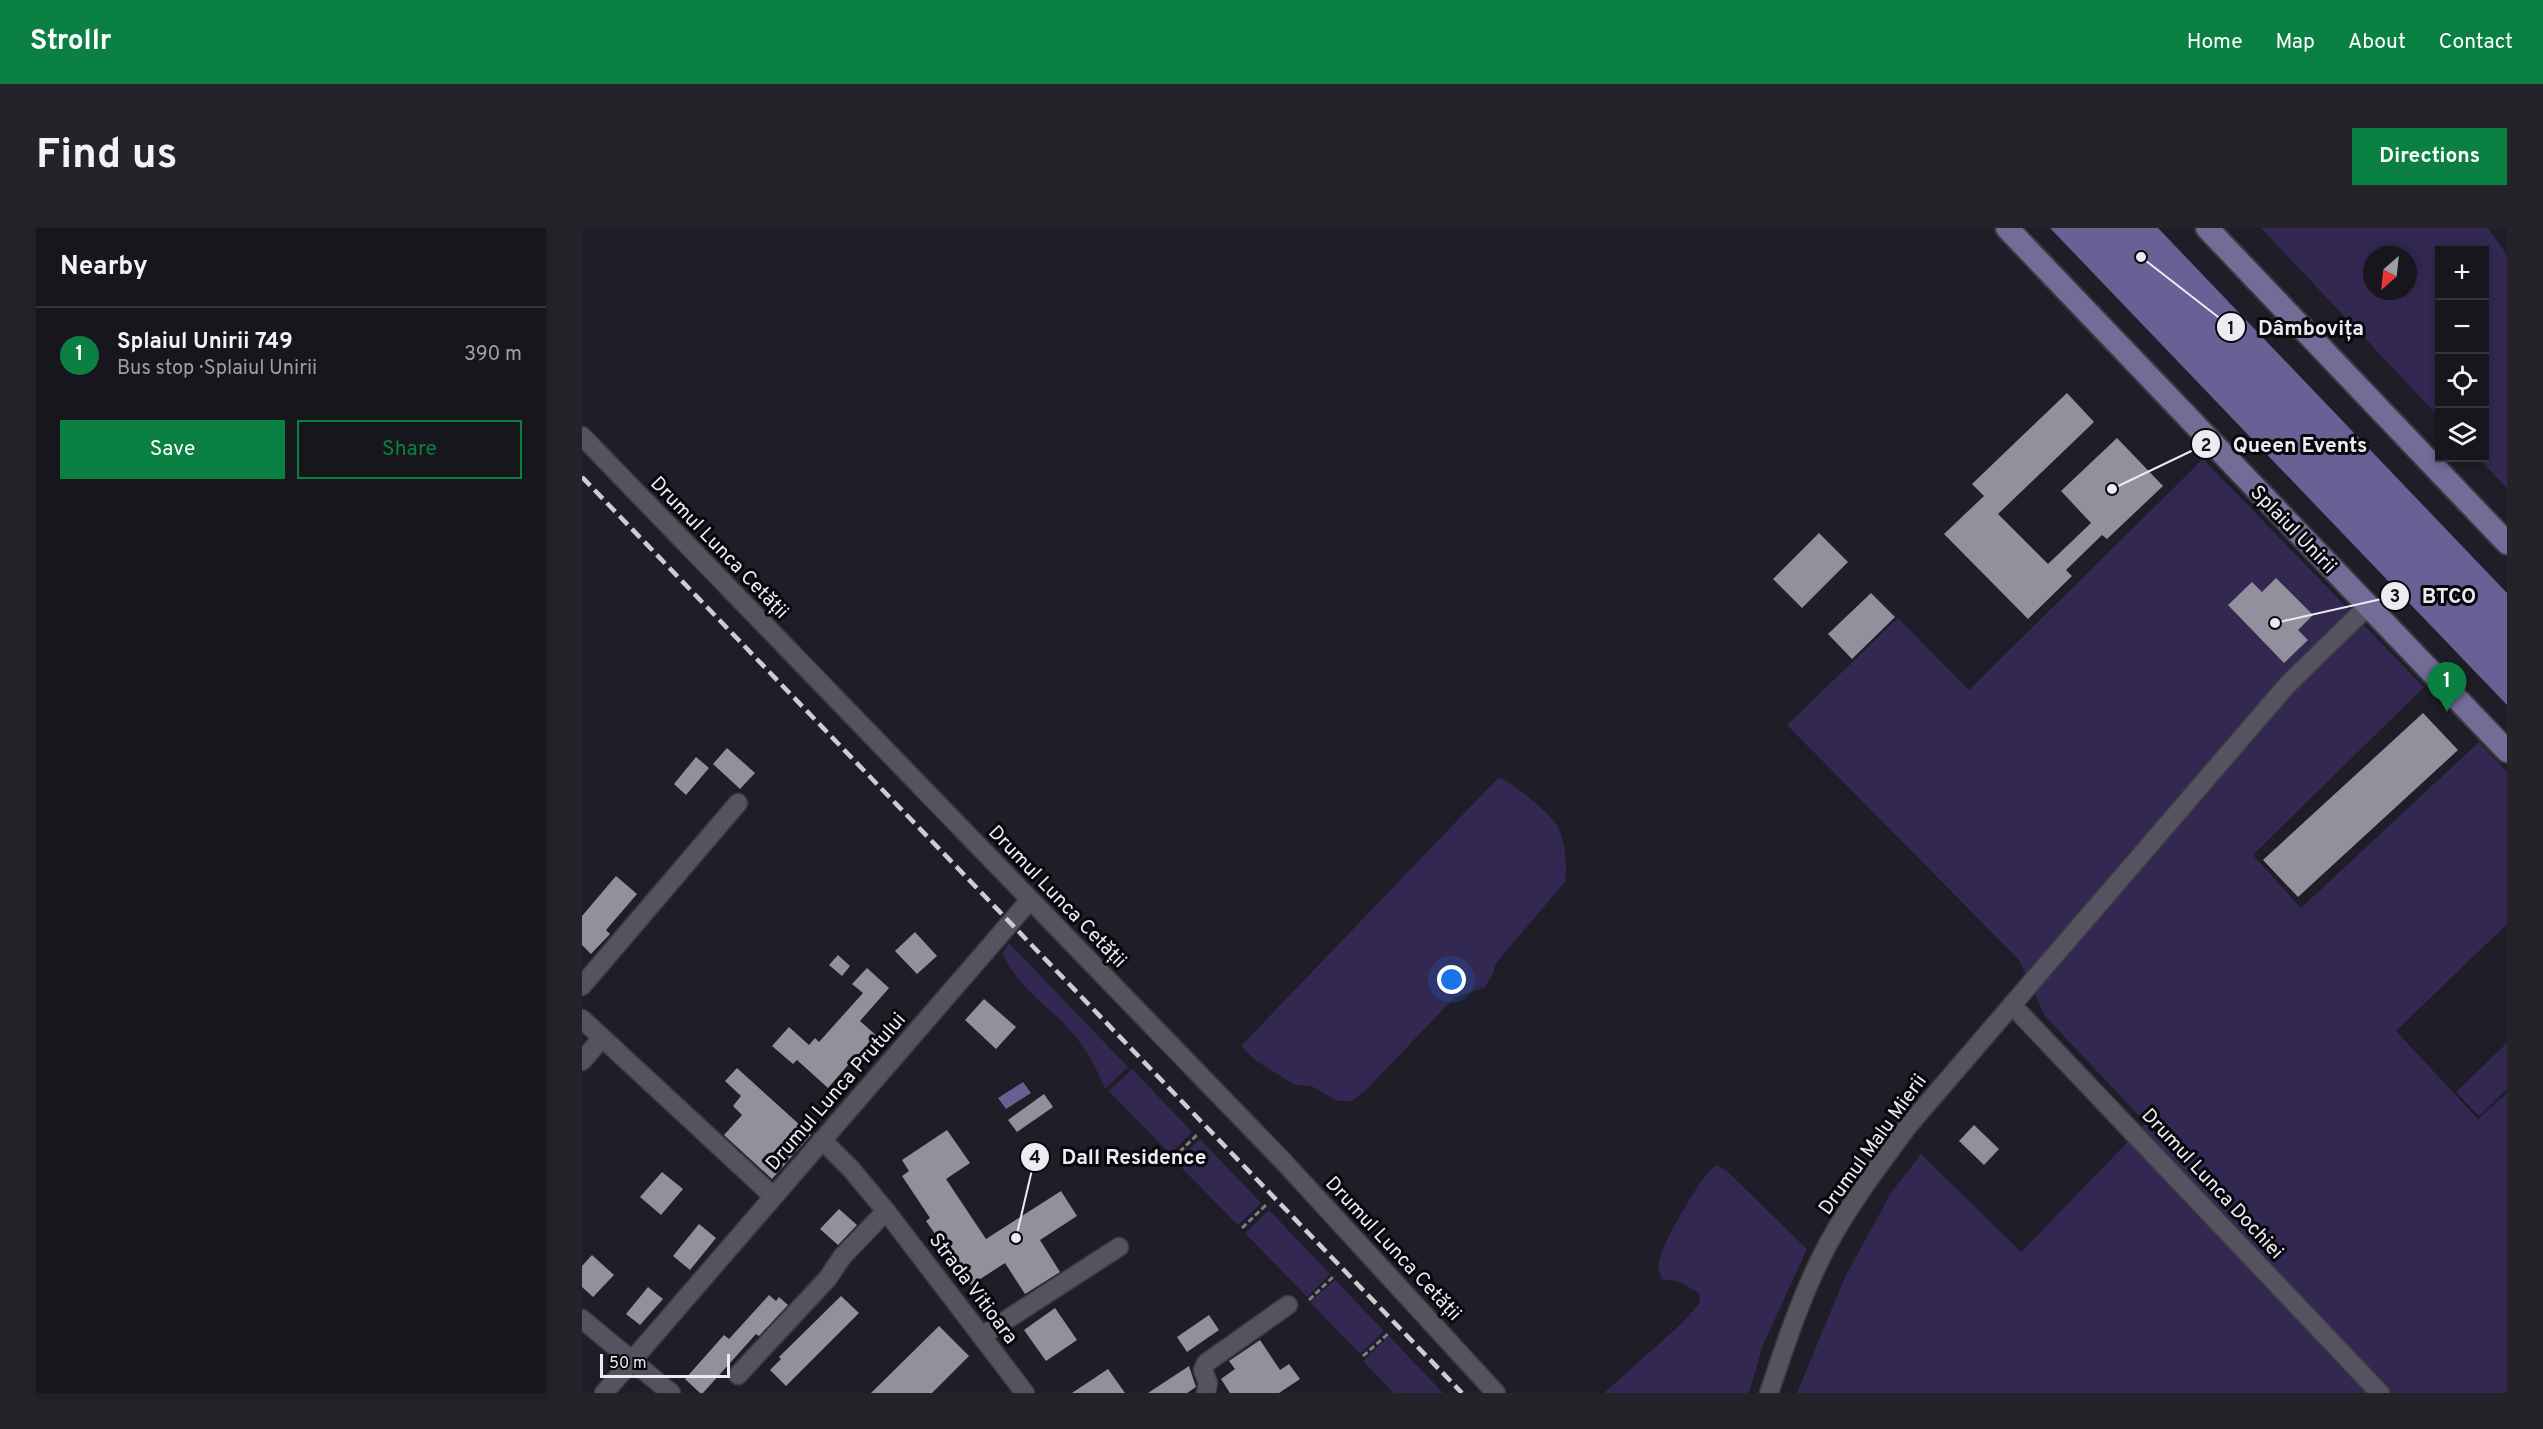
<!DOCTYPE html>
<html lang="en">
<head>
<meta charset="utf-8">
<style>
  :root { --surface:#17161d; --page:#24232a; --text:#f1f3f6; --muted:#9e9fa4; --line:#36353b; --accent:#0b8043 }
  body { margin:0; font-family:Overpass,sans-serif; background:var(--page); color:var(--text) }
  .controls { position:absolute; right:18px; top:18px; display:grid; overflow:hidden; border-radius:0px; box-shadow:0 3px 9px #0003 }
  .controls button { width:54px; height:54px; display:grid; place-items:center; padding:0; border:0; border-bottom:2px solid var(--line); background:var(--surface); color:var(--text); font:30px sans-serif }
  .compass { position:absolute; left:1781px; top:18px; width:54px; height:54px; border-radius:50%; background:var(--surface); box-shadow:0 3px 9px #0003; rotate:207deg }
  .scale { position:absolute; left:18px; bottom:15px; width:130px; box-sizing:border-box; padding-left:6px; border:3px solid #ecebf2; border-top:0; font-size:16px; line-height:21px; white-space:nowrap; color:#ecebf2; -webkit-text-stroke:4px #08080c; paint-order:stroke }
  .you { position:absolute; left:870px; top:752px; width:21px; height:21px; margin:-15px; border:4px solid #fff; border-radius:50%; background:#1a73e8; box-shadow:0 0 0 9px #1a73e833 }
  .badge { display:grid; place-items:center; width:39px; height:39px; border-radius:50%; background:var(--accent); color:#fff; font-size:20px; font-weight:700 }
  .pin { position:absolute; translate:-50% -50px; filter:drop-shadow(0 2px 3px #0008) }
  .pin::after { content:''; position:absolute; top:32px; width:21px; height:18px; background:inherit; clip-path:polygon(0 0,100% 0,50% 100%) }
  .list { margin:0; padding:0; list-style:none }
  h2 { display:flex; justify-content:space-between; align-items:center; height:78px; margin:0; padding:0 24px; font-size:26px }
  h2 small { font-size:20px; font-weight:400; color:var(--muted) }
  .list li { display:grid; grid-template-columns:39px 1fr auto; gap:18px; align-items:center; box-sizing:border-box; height:96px; padding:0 24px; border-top:2px solid var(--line) }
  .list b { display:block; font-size:22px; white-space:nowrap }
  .list p { margin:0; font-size:20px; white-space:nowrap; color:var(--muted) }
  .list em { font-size:20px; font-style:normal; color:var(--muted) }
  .actions { display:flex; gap:12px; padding:18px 24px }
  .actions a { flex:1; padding:14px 0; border:2px solid var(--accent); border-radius:0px; text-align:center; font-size:21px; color:var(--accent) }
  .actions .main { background:var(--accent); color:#fff }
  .icon { flex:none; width:33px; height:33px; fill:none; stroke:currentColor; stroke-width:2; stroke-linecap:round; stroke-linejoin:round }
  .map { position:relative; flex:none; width:1925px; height:1165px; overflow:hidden; border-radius:0px }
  header { display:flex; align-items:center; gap:36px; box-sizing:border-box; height:84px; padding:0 30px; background:var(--accent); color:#fff }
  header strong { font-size:28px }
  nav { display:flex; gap:33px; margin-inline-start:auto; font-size:21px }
  .intro { display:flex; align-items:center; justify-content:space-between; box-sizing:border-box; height:144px; padding:0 36px }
  h1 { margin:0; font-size:42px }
  .button { padding:15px 27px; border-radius:0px; background:var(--accent); color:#fff; font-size:21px; font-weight:700 }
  main { display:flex; gap:36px; padding:0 36px }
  aside { flex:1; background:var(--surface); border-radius:0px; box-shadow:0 3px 9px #0003 }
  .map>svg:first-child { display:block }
  .green { fill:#322852; fill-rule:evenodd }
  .water { fill:#6b6095 }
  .building { fill:#92909d }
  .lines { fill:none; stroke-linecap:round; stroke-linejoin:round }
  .minor-casing { stroke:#3b3941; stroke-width:21 }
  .major-casing { stroke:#3b3941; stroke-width:26 }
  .path { stroke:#7e7d85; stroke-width:3; stroke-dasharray:6 3; stroke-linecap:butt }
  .minor { stroke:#55535f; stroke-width:18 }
  .major { stroke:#746b97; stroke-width:22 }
  .rail { stroke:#cecdd4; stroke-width:4.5; stroke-dasharray:12 6; stroke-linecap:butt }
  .labels { text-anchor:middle; stroke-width:6; stroke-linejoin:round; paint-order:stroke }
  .street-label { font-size:20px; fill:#ecebf2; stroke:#08080c }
  .leader { fill:none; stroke:#ecebf2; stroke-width:2 }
  .callout-dot { fill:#ecebf2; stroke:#08080c; stroke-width:2 }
  .mark-label { font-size:18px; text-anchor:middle; font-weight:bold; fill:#111 }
  .callout-label { font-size:21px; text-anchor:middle; font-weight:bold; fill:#ecebf2; stroke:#08080c; stroke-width:6; stroke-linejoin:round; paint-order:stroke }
</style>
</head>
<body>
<header>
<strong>Strollr</strong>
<nav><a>Home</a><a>Map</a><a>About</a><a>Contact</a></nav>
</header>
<div class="intro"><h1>Find us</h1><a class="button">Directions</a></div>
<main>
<aside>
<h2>Nearby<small></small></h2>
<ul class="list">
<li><span class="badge">1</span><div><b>Splaiul Unirii 749</b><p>Bus stop · Splaiul Unirii</p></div><em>390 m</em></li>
</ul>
<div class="actions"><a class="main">Save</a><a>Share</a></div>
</aside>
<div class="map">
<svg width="1925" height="1165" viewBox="0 0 1925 1165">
  <rect width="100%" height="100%" fill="#1f1d27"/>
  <!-- green -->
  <g class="green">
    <path d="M1679 0H1906L1925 27V260L1896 230H1902V22H1858L1857 189ZM1790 27H1826V63H1790Z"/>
    <polygon points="1621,231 1842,459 1671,627 1719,680 1897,514 1925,544 1925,696 1814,803 1896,891 1925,865 1925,1165 1215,1165 1263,1049 1309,965 1339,926 1439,1024 1564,895 1463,788 1437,732 1205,497 1316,390 1387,462"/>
    <path d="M916 550C928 551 968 586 975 597 983 612 986 637 983 654L914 735 910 748 903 759 872 770 785 861 770 873H756L729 858 713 857 673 832 659 818Z"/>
    <path d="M427 715 546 839 523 861C514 839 503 818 487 801 476 788 462 778 450 766 437 754 428 740 420 725Z"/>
    <polygon points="1925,815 1925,861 1897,888 1874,864"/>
    <polygon points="550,841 610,904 588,926 527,863"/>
    <polygon points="618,911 679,975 656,997 594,934"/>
    <path d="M1135 937 1145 943 1225 1021 1181 1117 1167 1165H1022L1099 1096 1118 1075 1117 1065 1098 1054 1080 1051C1078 1045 1075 1039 1077 1033 1081 1015 1120 944 1135 937Z"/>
    <polygon points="687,982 748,1046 725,1069 663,1005"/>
    <polygon points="753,1052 802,1103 778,1126 728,1074"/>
    <polygon points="807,1108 861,1165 812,1165 781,1133"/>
  </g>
  <!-- water -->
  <g class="water">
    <polygon points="1468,0 1576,0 1925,365 1925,477"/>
    <polygon points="441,854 449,865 424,881 416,870"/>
  </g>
  <!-- building -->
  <g class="building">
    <polygon points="1485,165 1512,194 1416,286 1466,336 1509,295 1479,263 1535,210 1581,258 1525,311 1520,307 1484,342 1490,348 1446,391 1362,306 1402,268 1390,256"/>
    <polygon points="1237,305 1266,334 1220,380 1191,351"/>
    <polygon points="1694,350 1731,387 1716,402 1726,412 1702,435 1646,377 1670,354 1680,364"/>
    <polygon points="1289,365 1313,389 1270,431 1246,406"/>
    <polygon points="1841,485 1876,522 1716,669 1681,632"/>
    <polygon points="145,520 173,545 158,561 131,536"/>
    <polygon points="114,529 127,540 104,567 92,556"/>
    <polygon points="34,648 55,666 24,702 28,706 9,726 0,717 0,688"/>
    <polygon points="333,704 355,728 335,746 313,723"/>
    <polygon points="256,727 268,738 260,748 247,737"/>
    <polygon points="285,740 307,760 278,793 296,809 276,830 274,828 246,860 215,832 211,836 190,818 207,799 227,817 233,810 237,814 281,765 270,756"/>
    <polygon points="402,771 434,799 414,821 383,792"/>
    <polygon points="155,840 229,907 190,951 142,907 160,887 151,878 159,868 143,853"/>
    <polygon points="462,866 471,879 435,904 426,892"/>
    <polygon points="1392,897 1417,921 1402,937 1377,913"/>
    <polygon points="365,902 388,935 364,951 404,1011 479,963 495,988 458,1012 478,1044 443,1066 423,1035 389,1057 358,1009 356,1010 344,993 348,990 320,948 327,943 320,932"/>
    <polygon points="80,944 101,961 79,987 58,969"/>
    <polygon points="257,981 275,997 256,1017 238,1001"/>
    <polygon points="117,996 134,1010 108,1042 91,1028"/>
    <polygon points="10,1027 32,1047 11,1069 0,1059 0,1038"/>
    <polygon points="66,1059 81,1071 58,1097 44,1086"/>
    <polygon points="187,1067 194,1073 197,1069 206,1077 177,1108 174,1106 121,1165 118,1165 103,1151 142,1107 147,1111"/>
    <polygon points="259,1068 277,1085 204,1158 188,1142 199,1131 197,1129"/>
    <polygon points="473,1080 495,1112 464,1133 442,1102"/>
    <polygon points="627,1087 637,1102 605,1124 595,1109"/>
    <polygon points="357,1098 387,1128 350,1165 289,1165"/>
    <polygon points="678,1112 698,1142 707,1136 718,1151 697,1165 648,1165 639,1151 653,1141 647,1133"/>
    <polygon points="607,1138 614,1159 605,1165 566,1165"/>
    <polygon points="526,1141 543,1165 490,1165"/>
  </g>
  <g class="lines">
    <!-- minor casing -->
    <g class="minor-casing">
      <g id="minor">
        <polyline points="0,208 702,934 914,1165"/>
        <polyline points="0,758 156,575"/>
        <polyline points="1430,777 1798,1165"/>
        <polyline points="0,791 191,968"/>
        <polyline points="0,833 20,810"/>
        <polyline points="240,912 269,941 304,983 443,1165"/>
        <polyline points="0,1091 89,1165"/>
        <polyline points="401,1107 537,1019"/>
        <polyline points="156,1147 246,1050 260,1029 304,983"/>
        <polyline points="22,1165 448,672"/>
        <polyline points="624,1165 626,1155 621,1142 624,1135 706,1077"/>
        <path d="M1187 1165C1204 1114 1221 1063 1246 1016 1269 974 1298 936 1326 898L1706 456 1786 378"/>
      </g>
    </g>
    <!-- major casing -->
    <g class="major-casing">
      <g id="major">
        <polyline points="1425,0 1925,523"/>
        <polyline points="1625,0 1925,315"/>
      </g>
    </g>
    <!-- path -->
    <g class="path">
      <polyline points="591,930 616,906"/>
      <polyline points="660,1000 685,976"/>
      <polyline points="727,1072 753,1047"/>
      <polyline points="781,1128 808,1104"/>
    </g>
    <!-- minor -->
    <use href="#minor" class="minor"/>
    <!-- major -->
    <use href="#major" class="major"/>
    <!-- rail -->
    <polyline class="rail" points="0,249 880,1165"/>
  </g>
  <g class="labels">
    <!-- street labels -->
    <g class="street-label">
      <text transform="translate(1712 301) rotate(46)" y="7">Splaiul Unirii</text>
      <text transform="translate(138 319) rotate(46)" y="7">Drumul Lunca Cetății</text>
      <text transform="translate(476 668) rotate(46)" y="7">Drumul Lunca Cetății</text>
      <text transform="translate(253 863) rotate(-49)" y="7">Drumul Lunca Prutului</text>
      <text transform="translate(1290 916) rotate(-54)" y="7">Drumul Malu Mierii</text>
      <text transform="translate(1631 955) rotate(47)" y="7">Drumul Lunca Dochiei</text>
      <text transform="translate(812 1020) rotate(47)" y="7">Drumul Lunca Cetății</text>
      <text transform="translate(392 1060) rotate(53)" y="7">Strada Vitioara</text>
    </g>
  </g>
  <!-- callouts -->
  <path class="leader" d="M1559 29L1649 99M1530 261L1624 216M1693 395L1813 368M434 1010L453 929"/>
  <g class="callout-dot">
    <circle cx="1559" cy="29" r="6"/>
    <circle cx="1530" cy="261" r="6"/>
    <circle cx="1693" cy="395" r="6"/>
    <circle cx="434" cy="1010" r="6"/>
    <circle cx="1649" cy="99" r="15"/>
    <circle cx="1624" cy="216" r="15"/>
    <circle cx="1813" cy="368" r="15"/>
    <circle cx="453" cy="929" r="15"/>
  </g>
  <g class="mark-label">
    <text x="1649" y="106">1</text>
    <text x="1624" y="223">2</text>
    <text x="1813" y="374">3</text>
    <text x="453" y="935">4</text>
  </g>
  <g class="callout-label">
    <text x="1729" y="107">Dâmbovița</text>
    <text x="1718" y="224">Queen Events</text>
    <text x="1867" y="375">BTCO</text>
    <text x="552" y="936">Dall Residence</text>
  </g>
</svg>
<div class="controls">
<button>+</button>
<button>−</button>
<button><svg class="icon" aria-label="locate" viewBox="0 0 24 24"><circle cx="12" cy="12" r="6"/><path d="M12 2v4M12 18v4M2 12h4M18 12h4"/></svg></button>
<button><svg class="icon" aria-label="layers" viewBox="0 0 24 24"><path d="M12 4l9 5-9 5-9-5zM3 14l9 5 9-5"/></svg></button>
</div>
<svg class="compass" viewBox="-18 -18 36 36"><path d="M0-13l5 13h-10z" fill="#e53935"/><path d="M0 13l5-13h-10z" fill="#9e9fa4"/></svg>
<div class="scale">50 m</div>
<div class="you"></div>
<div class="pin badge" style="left:1865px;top:484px">1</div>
</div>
</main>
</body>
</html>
